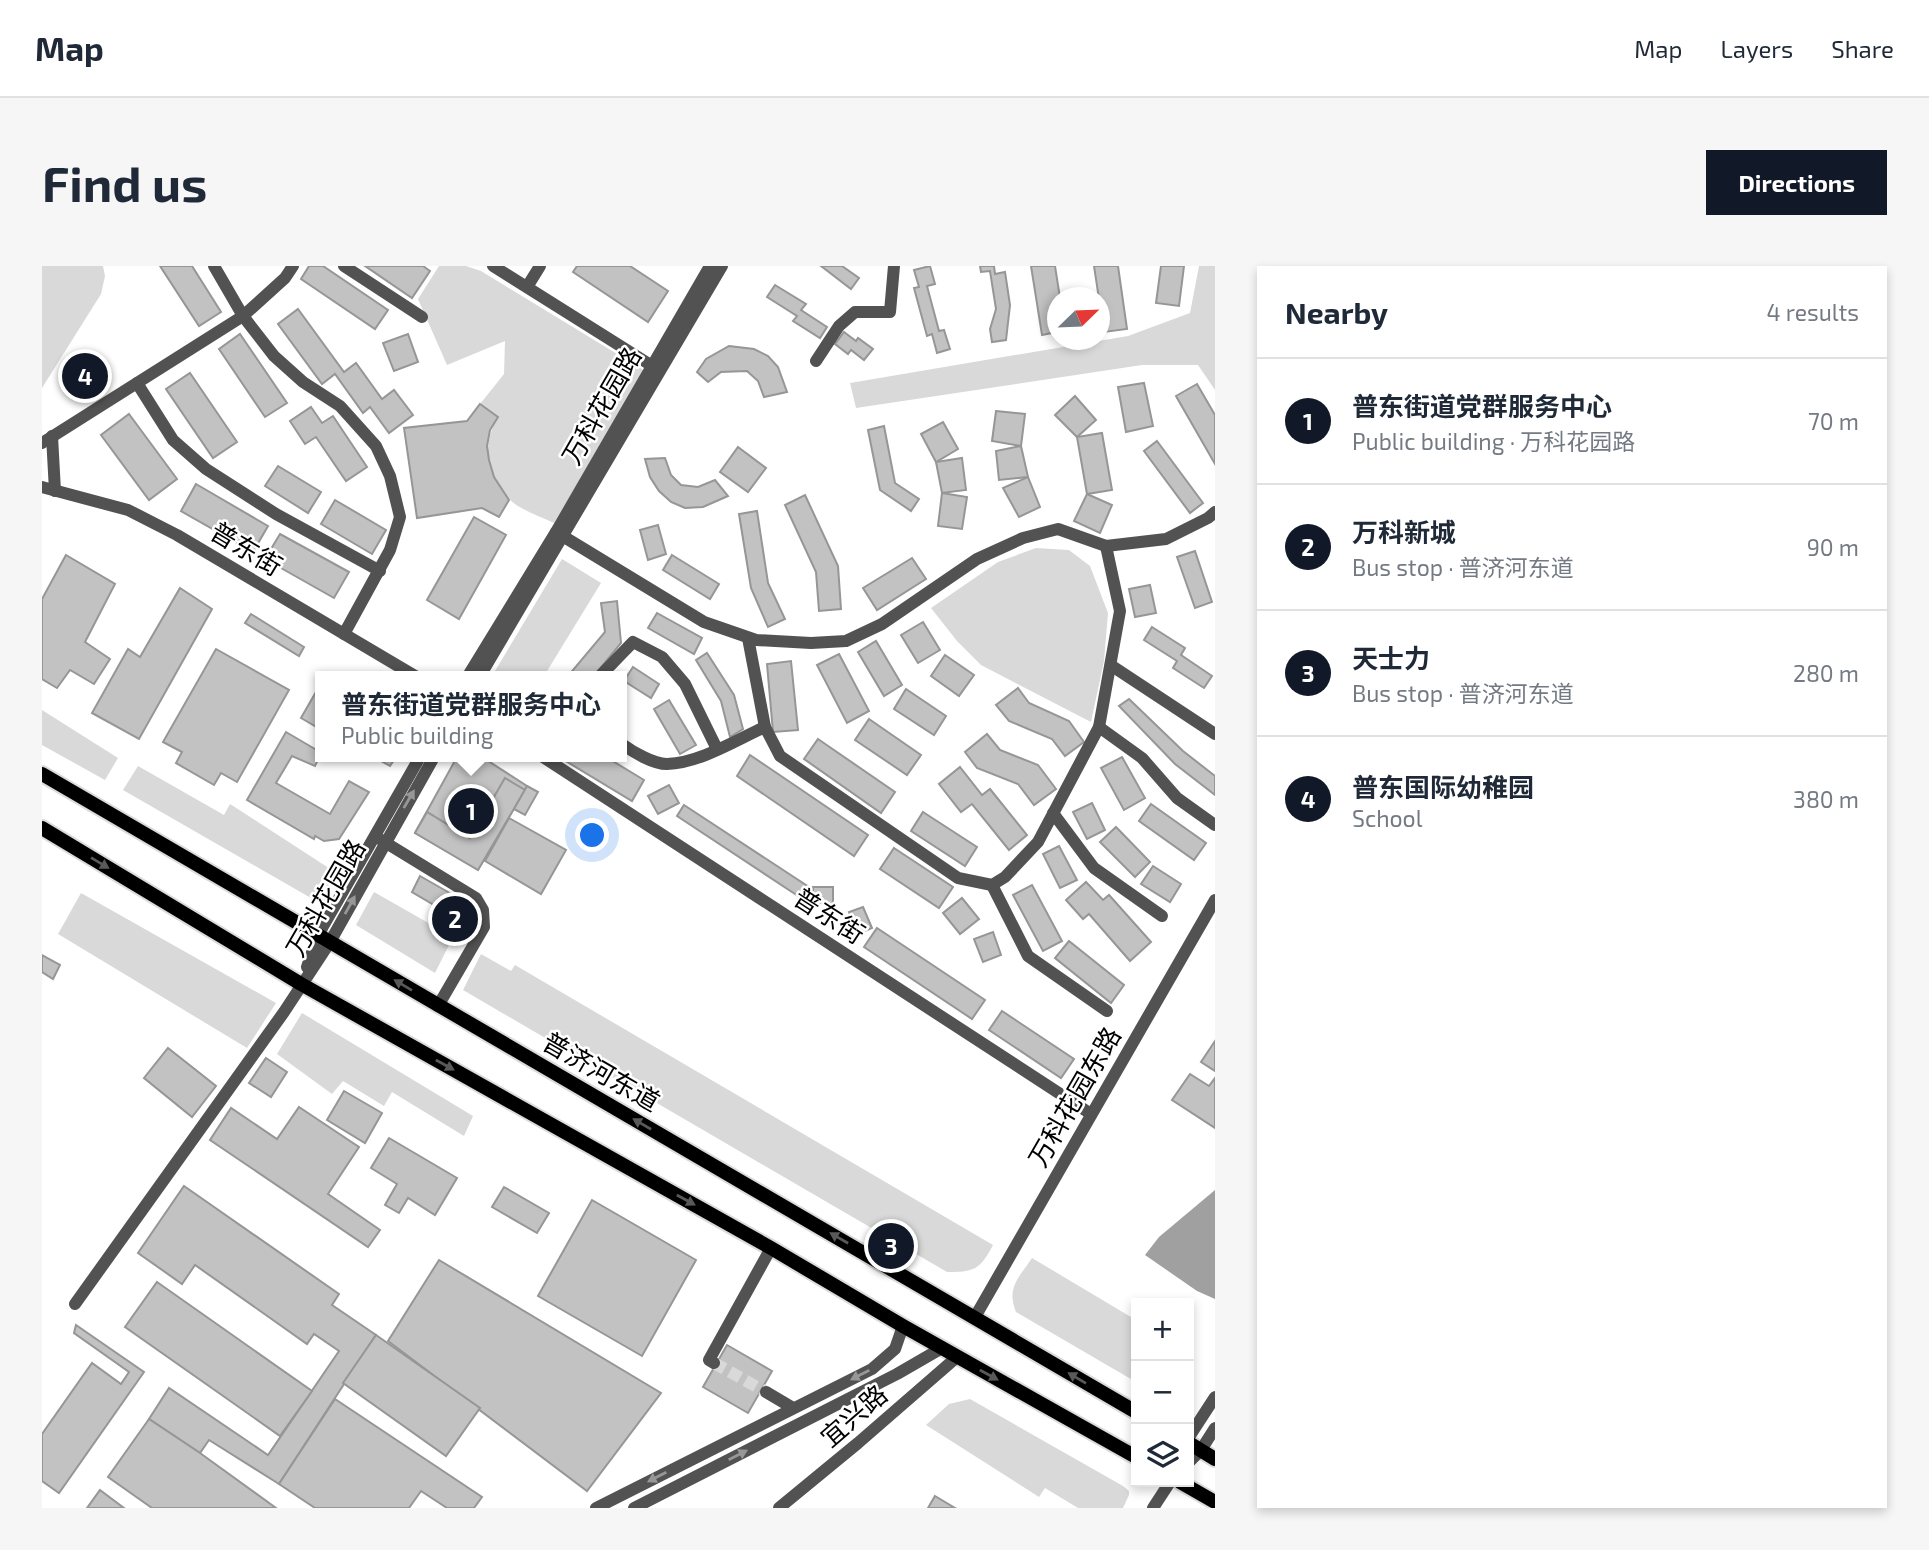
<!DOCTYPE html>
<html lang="en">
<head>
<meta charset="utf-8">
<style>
  :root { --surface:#fff; --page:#f6f6f7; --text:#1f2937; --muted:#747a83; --line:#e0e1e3; --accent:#111827 }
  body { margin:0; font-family:"Exo 2","Noto Sans SC",sans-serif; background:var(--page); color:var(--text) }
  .controls { position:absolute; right:21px; bottom:21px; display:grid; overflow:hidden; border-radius:0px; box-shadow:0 4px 10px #0003 }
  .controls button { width:63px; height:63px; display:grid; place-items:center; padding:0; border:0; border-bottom:2px solid var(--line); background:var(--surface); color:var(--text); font:35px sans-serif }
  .compass { position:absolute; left:1005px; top:21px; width:63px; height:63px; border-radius:50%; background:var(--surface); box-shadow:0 4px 10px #0003; rotate:67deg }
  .you { position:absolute; left:551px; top:570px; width:24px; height:24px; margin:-18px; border:5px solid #fff; border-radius:50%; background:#1a73e8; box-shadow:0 0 0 10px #1a73e833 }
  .badge { display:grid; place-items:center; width:46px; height:46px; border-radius:50%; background:var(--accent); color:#fff; font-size:23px; font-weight:700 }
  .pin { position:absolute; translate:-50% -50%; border:4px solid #fff; box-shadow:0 2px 7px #0006 }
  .popup { position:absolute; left:273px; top:405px; width:312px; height:91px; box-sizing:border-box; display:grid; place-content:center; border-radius:0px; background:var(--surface); filter:drop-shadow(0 2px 5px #0005); font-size:23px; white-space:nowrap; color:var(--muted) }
  .popup b { font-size:26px; color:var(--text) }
  .popup::after { content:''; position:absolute; left:50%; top:100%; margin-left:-14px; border:14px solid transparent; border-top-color:var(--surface) }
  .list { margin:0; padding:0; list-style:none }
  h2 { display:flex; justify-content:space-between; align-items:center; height:91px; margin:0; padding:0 28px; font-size:30px }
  h2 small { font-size:23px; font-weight:400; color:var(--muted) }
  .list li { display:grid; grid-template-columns:46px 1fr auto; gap:21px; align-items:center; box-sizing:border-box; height:126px; padding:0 28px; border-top:2px solid var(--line) }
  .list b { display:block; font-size:26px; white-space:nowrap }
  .list p { margin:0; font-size:23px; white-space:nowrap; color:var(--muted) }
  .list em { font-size:23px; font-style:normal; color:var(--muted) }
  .icon { flex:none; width:38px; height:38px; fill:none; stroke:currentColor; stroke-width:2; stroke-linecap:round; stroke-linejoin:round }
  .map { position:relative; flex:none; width:1173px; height:1242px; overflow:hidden; border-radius:0px }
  header { display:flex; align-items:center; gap:42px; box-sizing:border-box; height:98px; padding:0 35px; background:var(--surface); border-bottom:2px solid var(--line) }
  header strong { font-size:33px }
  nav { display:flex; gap:38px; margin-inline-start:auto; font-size:24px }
  .intro { display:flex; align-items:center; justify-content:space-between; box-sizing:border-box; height:168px; padding:0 42px }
  h1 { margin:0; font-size:49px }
  .button { padding:18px 32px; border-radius:0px; background:var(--accent); color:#fff; font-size:24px; font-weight:700 }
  main { display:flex; gap:42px; padding:0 42px }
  aside { flex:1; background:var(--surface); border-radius:0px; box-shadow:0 4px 10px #0003 }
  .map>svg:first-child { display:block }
  .green { fill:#d9d9d9 }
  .water { fill:#a0a0a0 }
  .building { fill:#c2c2c2; stroke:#969696; stroke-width:2 }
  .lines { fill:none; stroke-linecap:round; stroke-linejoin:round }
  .minor-tunnel { stroke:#d9d9d9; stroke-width:12; stroke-dasharray:12 6; stroke-linecap:butt }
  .major-casing { stroke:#dbdbdb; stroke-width:18 }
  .minor { stroke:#525252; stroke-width:12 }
  .major { stroke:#000; stroke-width:14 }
  .oneway { fill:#979797 }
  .oneway2 { fill:#595959 }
  .labels { text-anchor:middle; stroke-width:5; stroke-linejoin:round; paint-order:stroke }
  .street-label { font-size:26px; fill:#000; stroke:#fff }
</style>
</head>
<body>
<header>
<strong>Map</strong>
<nav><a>Map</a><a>Layers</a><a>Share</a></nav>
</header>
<div class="intro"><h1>Find us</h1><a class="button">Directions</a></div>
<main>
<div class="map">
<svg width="1173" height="1242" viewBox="0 0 1173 1242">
  <rect width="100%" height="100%" fill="#fff"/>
  <!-- green -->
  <g class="green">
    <polygon points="0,0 61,0 63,10 59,28 0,122"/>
    <path d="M397 0H424L439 5 603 105 512 257C498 250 478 244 467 233 443 213 440 176 456 151L438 138 462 108 463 75 405 99 376 33Z"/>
    <polygon points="1157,0 1173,0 1173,124 1156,99 1100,99 814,142 808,117 1086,70 1148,47"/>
    <polygon points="994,282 1027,284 1048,300 1066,347 1062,395 1049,456 939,399 915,375 889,342 956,296"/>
    <polygon points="520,293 559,317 502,410 450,410"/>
    <polygon points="0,444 76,492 63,514 0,479"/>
    <polygon points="96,500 182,549 188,538 296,608 281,639 81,524"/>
    <polygon points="332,626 411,671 393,707 314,659"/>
    <polygon points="39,627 234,737 205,782 16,668"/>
    <path d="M439 688 469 705 473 699 951 979C938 1004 932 1006 905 1006L421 724Z"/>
    <polygon points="260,747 431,850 422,870 350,826 342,840 301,815 290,828 235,788"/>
    <path d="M990 992 1094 1054V1116L974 1046C964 1021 977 1012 990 992Z"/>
    <polygon points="928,1133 1081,1220 1087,1225 1087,1229 1081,1242 1036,1242 1003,1222 997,1231 884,1159 907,1138"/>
  </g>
  <!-- water -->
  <polygon class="water" points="1173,924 1173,1033 1155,1025 1103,989 1117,971"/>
  <!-- building -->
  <g class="building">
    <polygon points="118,0 150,0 179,46 157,60"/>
    <polygon points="267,0 281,0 346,44 333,63 259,13"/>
    <polygon points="323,0 381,0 388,5 370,32"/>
    <polygon points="535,0 588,0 626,25 606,56 531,6"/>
    <polygon points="779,0 800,0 817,12 809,23"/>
    <polygon points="888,0 893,18 885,20 897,65 902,64 908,83 895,87 890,68 885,70 872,22 877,21 872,4"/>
    <polygon points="938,0 952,0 953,8 963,6 968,39 964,74 950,76 948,63 954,43 948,5 939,6"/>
    <polygon points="989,0 1013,0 1018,32 1015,32 1015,66 1000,69"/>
    <polygon points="1052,0 1076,0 1085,63 1062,66"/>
    <polygon points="1119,0 1142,0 1137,40 1114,37"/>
    <polygon points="733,19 764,38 759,44 785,61 778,72 751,55 755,50 725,31"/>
    <polygon points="256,43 302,106 314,97 340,133 352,124 371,149 347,167 328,141 321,147 293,108 280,118 236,58"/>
    <polygon points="802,66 814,75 816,72 831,83 822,94 809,84 806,88 793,78"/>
    <polygon points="198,68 245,137 223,151 177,83"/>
    <polygon points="366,68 376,96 352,105 341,77"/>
    <polygon points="687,80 712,83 726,90 736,101 745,126 722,131 716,115 705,105 679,106 666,116 655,106 664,93"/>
    <polygon points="148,107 195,176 171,192 124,123"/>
    <polygon points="1102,117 1111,160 1084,166 1076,121"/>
    <polygon points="1155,118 1173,149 1173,198 1134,130"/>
    <polygon points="1033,130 1054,154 1035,171 1013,149"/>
    <polygon points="438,138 456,151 448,164 445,180 447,194 452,211 467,234 457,251 440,242 375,252 362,162 425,155"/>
    <polygon points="269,141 280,157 291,150 325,201 304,215 274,171 263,178 248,155"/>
    <polygon points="954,145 983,148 979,180 950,175"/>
    <polygon points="87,148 135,213 107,234 59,169"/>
    <polygon points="901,156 916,183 894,196 879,168"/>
    <polygon points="842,160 853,217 877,233 869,245 838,224 826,164"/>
    <polygon points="1060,167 1070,224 1045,228 1035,171"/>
    <polygon points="1115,175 1161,237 1148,247 1102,185"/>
    <polygon points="979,180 986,211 957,214 954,185"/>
    <polygon points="696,181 724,202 706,226 678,206"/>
    <polygon points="623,192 629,209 639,219 656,221 673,214 686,230 661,241 643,242 629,236 617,225 608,211 603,193"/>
    <polygon points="920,192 924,224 900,227 894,196"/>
    <polygon points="236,200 279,226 266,247 223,220"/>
    <polygon points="986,211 998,241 977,251 961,222"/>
    <polygon points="154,218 226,260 211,286 139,245"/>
    <polygon points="900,227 925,231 920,263 896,260"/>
    <polygon points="1045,228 1070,239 1058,267 1032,255"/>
    <polygon points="763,229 796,300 799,343 777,345 774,306 743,239"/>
    <polygon points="293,234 344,264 330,288 279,258"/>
    <polygon points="715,245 726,317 743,353 726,361 709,322 697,248"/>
    <polygon points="432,251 464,269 417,353 385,334"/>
    <polygon points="616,259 624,288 606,294 598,264"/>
    <polygon points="238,268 307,306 292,332 223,293"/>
    <polygon points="1153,285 1170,336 1153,342 1135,291"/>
    <polygon points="24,289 73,318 43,376 68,393 52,418 28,404 15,422 0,413 0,333"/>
    <polygon points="630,289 677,318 668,333 621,304"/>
    <polygon points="870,292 884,313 835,344 821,322"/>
    <polygon points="1108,319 1114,347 1093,351 1087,323"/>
    <polygon points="138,322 170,343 97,473 50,447 86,383 98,391"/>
    <polygon points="575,335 579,377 552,410 526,410 563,366 559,337"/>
    <polygon points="615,347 660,372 652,388 606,362"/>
    <polygon points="209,348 262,381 257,390 203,357"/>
    <polygon points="881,356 898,384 876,397 859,369"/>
    <polygon points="1110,361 1143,382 1139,389 1170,410 1162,422 1131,402 1135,395 1102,374"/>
    <polygon points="834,375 860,419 842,430 816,386"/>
    <polygon points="174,383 247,424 195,516 179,507 172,519 134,497 140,486 121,476"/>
    <polygon points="665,387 692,429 701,463 688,471 679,435 654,394"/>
    <polygon points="797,388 827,445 805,457 775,399"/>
    <polygon points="903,389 932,409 917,430 889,410"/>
    <polygon points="749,395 756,464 731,466 725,398"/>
    <polygon points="591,401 617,418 609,432 582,415"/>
    <polygon points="278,419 278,463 259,452"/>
    <polygon points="976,422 987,437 1027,455 1042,476 1023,490 1010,473 967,455 954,439"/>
    <polygon points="864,423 904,450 892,469 852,443"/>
    <polygon points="1087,433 1141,485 1173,510 1173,529 1133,498 1077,440"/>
    <polygon points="627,434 654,479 638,488 612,443"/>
    <polygon points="827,453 879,489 865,509 813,474"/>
    <polygon points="244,466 278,486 278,490 273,500 250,490 234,517 288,548 307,515 327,526 297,573 282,575 273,570 272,573 205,534"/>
    <polygon points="945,468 958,484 996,499 1014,523 992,539 976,518 935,502 923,486"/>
    <polygon points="776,473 853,526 839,547 762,493"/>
    <polygon points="708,489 826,569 812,590 695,510"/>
    <polygon points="332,491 354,491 348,500"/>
    <polygon points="415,491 440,491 485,520 436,604 373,567"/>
    <polygon points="517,491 564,491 602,514 590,535"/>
    <polygon points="1080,491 1103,532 1082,544 1059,502"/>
    <polygon points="918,501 940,529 948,523 985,569 967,584 930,538 919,546 897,518"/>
    <polygon points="463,512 483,524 436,604 373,567 385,546 428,572"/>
    <polygon points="627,519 637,537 616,548 606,530"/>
    <polygon points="485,520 496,526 483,549 472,543"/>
    <polygon points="1050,537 1063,564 1045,573 1031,546"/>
    <polygon points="1109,538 1164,577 1152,594 1097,555"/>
    <polygon points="642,539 767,621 759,632 635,550"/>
    <polygon points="881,546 935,581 923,600 869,565"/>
    <polygon points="467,552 524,584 499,628 443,595"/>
    <polygon points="547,554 565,564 556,581 548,577 552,569 541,564"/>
    <polygon points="1074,561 1108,596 1093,611 1058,576"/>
    <polygon points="1017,580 1035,614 1018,622 1001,588"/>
    <polygon points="852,582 911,621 897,642 838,603"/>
    <polygon points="1111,600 1139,618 1128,636 1099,618"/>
    <polygon points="378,610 441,646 431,662 370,626"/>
    <polygon points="1044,616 1061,634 1067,629 1109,676 1088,695 1047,648 1041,653 1024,634"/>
    <polygon points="990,619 1020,675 1001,685 971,629"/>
    <polygon points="771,621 791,621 791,638 771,637"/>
    <polygon points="920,632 937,653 918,668 901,647"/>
    <polygon points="821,641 830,662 816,668 807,646"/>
    <polygon points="835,662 943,734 930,753 822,681"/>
    <polygon points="951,666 959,689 941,696 932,673"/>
    <polygon points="1027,675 1082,719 1069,737 1013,692"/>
    <polygon points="0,689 18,699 11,713 0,706"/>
    <polygon points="960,745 1032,793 1019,812 947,764"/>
    <polygon points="1173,775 1173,805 1159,796"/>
    <polygon points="126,782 174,820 150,851 102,812"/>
    <polygon points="224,792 245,806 229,831 207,817"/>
    <polygon points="1148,808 1167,820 1173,812 1173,862 1130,834"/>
    <polygon points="302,825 340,847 323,877 285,854"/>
    <polygon points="257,841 317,881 286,928 338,964 326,981 168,874 189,842 235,873"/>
    <polygon points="347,872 415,912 393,949 366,932 357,947 343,939 355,918 329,902"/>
    <polygon points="142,920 297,1028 290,1039 334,1069 237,1218 167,1174 158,1187 107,1153 127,1122 226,1189 297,1085 272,1068 265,1078 153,999 140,1018 96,987"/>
    <polygon points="462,921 507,947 495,967 450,941"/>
    <polygon points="550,934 654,994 600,1090 496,1030"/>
    <polygon points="397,994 619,1127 545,1225 346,1075"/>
    <polygon points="115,1016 270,1125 238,1170 83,1061"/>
    <polygon points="34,1059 102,1106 17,1227 0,1215 0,1168 50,1097 79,1118 87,1106 32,1067"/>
    <polygon points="334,1069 438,1142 404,1190 301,1117"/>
    <polygon points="685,1079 730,1105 706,1147 661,1121"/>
    <polygon points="293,1133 440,1231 432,1242 405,1242 379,1225 367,1242 273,1242 237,1218"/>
    <polygon points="107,1153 158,1187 234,1242 110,1242 66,1211"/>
    <polygon points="58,1224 82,1242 45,1242"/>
    <polygon points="893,1230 913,1242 886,1242"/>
  </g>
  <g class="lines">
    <!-- minor-tunnel -->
    <polyline class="minor-tunnel" points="672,1097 724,1126"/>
    <!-- major casing -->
    <g class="major-casing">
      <g id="major">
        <polyline points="0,508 1094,1146"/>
        <polyline points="0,562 259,718 729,982 861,1060 1094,1191"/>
        <polyline points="1147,1177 1173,1193"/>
        <polyline points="1138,1216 1173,1236"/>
      </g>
    </g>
    <!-- minor -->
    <g class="minor">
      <polyline points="172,0 201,50 232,90 261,116 298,140 334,180 348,210 358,251 348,284 302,368"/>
      <polyline points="302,0 380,51"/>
      <polyline points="451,0 615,103"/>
      <polyline points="485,21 498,0"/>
      <polyline points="774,95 797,60 813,46 848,46 852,0"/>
      <polyline points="95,117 131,174 164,203 234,248 338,305"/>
      <polyline points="10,170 13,225"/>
      <polyline points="0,177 201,50 243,12 251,0"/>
      <polyline points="0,221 86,244 135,269 373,410"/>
      <polyline points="514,266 662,356 714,374 769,377 804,375 840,358 935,293 981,272 1016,263 1064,280 1124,273 1166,252 1173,246"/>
      <polyline points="706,372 723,461 738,490 916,612 950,619 963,611 996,576 1057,461 1078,345 1064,280"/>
      <polyline points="1070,400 1173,468"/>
      <polyline points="426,410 514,266 668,0"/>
      <polyline points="438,410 680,0"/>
      <polyline points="558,410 591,376 620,391 643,418 675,483"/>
      <polyline points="1057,461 1100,492 1135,532 1173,559"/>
      <path d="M580 478C591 486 611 498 625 498 658 497 694 474 723 461"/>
      <polyline points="501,491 1049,848"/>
      <polyline points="1011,547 1052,602 1120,650"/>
      <polyline points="336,572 434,632 441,644 442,661 396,740"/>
      <polyline points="950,619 986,690 1065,745"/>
      <polyline points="265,701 276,669 378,491"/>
      <polyline points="33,1038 242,746 288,676 392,491"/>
      <polyline points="933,1051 1173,634"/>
      <polyline points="672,1097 667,1094 729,982"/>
      <polyline points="724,1126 751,1142"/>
      <polyline points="1147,1171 1173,1131"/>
      <polyline points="1147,1196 1159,1184 1173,1162"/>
      <polyline points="554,1242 830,1103 853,1083 861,1060"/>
      <polyline points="592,1242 855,1108 900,1082"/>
      <polyline points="737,1242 816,1177 915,1091"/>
      <polyline points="1111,1242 1128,1216"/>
    </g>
    <!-- major -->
    <use href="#major" class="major"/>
  </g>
  <!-- one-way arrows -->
  <defs><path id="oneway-solid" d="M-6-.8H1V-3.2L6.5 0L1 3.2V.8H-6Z" transform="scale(1.75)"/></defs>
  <g class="oneway">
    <use href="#oneway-solid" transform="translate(367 533) rotate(-60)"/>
    <use href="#oneway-solid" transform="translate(308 639) rotate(-61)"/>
    <use href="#oneway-solid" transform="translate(818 1109) rotate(153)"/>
    <use href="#oneway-solid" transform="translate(696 1189) rotate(-27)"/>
    <use href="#oneway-solid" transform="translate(615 1211) rotate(153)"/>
  </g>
  <g class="oneway2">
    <use href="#oneway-solid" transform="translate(58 597) rotate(31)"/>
    <use href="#oneway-solid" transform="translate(361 719) rotate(-149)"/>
    <use href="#oneway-solid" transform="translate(403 799) rotate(29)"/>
    <use href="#oneway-solid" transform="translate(600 858) rotate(-150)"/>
    <use href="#oneway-solid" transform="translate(644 934) rotate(29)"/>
    <use href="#oneway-solid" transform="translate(797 972) rotate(-150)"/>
    <use href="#oneway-solid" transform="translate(947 1109) rotate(29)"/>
    <use href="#oneway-solid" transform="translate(1035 1112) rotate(-149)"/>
  </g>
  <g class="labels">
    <!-- street labels -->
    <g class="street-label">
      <text transform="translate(560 140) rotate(-60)" y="9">万科花园路</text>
      <text transform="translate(204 283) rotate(31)" y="9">普东街</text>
      <text transform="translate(284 632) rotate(-60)" y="9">万科花园路</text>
      <text transform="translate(787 650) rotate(33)" y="9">普东街</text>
      <text transform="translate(559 806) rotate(30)" y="9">普济河东道</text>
      <text transform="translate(1033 831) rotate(-60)" y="9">万科花园东路</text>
      <text transform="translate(812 1150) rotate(-41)" y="9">宜兴路</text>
    </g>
  </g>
</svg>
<div class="controls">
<button>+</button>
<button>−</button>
<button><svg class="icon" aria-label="layers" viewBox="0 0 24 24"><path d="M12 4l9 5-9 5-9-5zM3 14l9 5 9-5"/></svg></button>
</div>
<svg class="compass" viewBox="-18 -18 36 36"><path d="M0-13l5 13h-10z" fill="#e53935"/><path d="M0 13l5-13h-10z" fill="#747a83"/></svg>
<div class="you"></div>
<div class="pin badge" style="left:429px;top:545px">1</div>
<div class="popup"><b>普东街道党群服务中心</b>Public building</div>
<div class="pin badge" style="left:413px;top:653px">2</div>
<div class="pin badge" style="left:849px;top:980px">3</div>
<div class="pin badge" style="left:43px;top:110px">4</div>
</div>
<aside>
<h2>Nearby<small>4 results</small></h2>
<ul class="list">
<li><span class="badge">1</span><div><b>普东街道党群服务中心</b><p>Public building · 万科花园路</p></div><em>70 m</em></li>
<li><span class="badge">2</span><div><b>万科新城</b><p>Bus stop · 普济河东道</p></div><em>90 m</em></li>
<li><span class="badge">3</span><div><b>天士力</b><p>Bus stop · 普济河东道</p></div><em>280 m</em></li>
<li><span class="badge">4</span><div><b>普东国际幼稚园</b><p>School</p></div><em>380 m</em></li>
</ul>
</aside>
</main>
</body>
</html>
